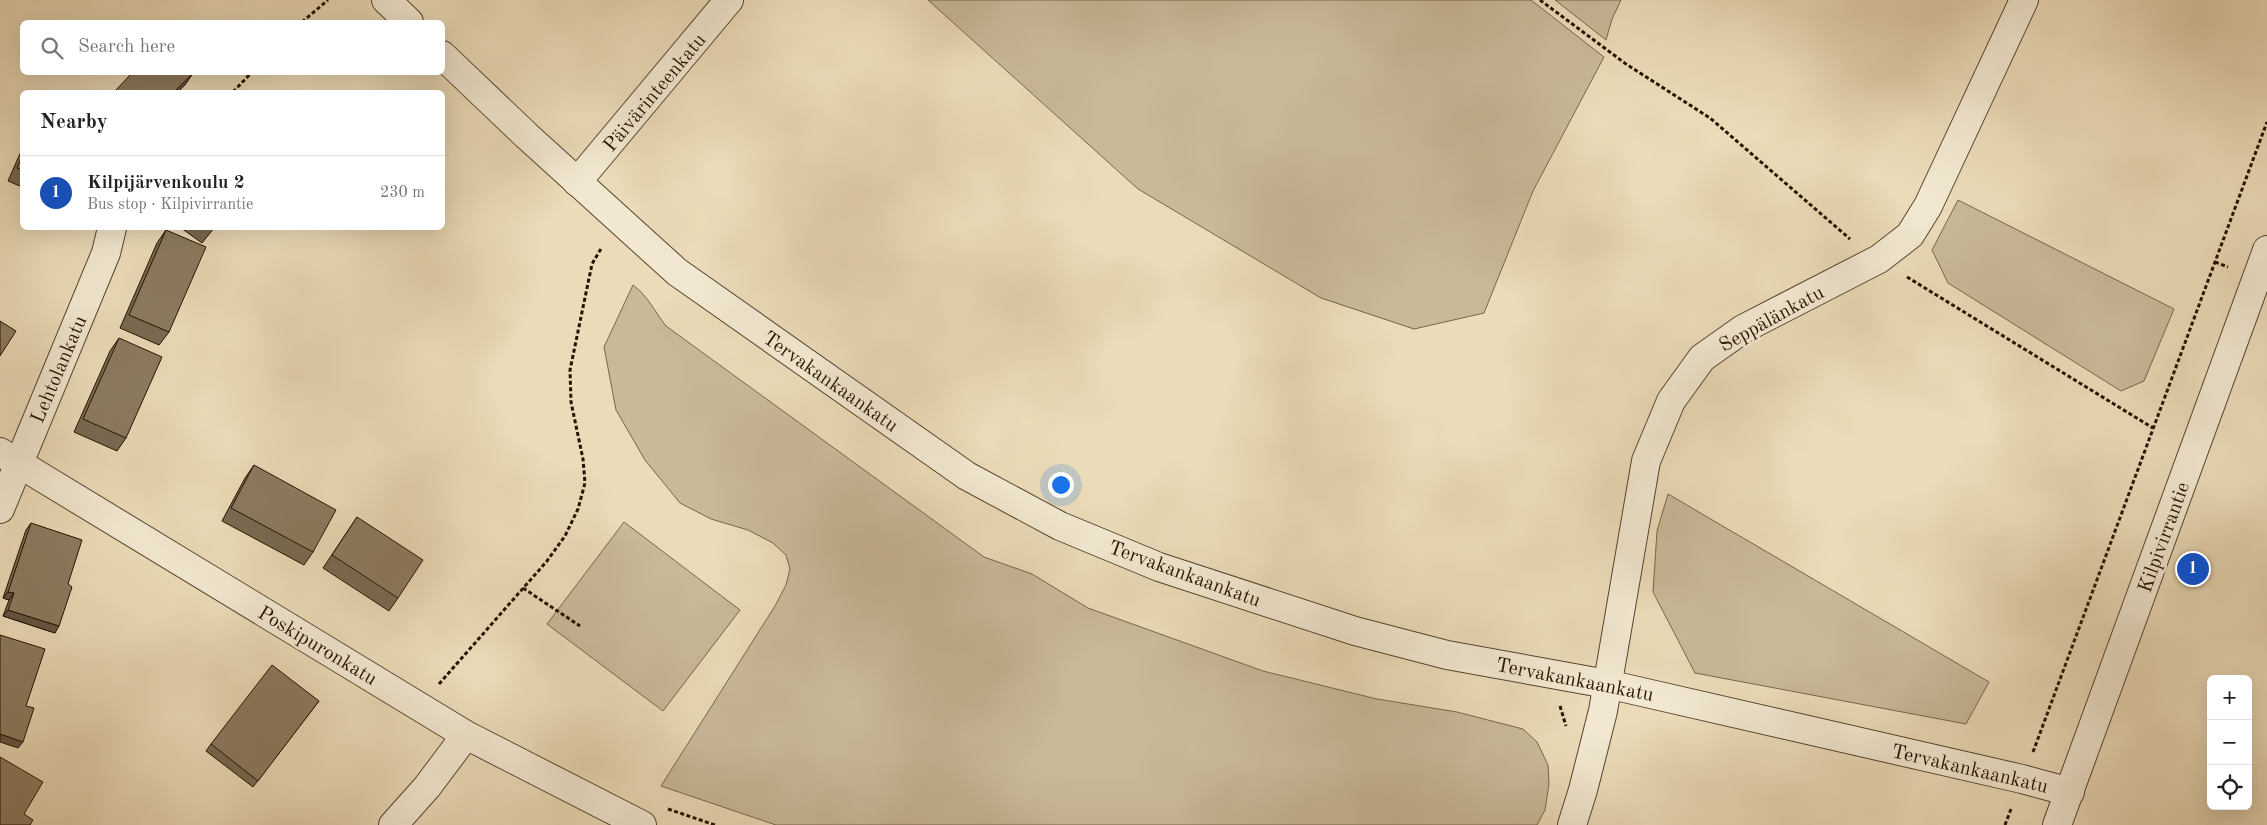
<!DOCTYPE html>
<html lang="en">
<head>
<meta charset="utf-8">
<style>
  :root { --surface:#fff; --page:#f2f2f2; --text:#222; --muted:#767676; --line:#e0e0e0; --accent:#7c3aed }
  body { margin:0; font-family:"Old Standard TT",serif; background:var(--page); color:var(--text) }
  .controls { position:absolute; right:15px; bottom:15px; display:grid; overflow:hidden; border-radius:8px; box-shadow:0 5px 20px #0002 }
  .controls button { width:45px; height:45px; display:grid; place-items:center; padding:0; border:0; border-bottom:1px solid var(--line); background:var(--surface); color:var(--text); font:25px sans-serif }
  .you { position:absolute; left:1060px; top:484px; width:18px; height:18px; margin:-12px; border:4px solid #fff; border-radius:50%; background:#1a73e8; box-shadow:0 0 0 8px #1a73e833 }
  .badge { display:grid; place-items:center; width:32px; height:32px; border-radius:50%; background:var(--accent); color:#fff; font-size:16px; font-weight:700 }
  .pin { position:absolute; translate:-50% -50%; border:2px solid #fff; box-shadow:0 1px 5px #0006 }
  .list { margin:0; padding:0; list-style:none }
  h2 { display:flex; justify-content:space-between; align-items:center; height:65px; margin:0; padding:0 20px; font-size:21px }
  h2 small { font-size:16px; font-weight:400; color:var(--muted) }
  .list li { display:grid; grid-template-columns:32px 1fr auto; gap:15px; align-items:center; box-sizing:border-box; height:75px; padding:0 20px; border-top:1px solid var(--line) }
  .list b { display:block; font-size:19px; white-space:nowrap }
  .list p { margin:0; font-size:16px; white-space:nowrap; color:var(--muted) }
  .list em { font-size:16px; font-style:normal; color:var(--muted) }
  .icon { flex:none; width:28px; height:28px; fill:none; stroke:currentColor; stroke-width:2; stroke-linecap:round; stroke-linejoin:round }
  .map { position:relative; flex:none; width:2267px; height:825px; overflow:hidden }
  .search { position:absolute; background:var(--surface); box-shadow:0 5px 20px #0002; left:20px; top:20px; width:425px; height:55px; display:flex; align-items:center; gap:12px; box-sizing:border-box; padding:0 18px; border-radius:8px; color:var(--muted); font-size:19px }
  .panel { position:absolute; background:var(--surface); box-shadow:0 5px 20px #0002; left:20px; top:90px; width:425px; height:140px; border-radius:8px }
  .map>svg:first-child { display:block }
  .green { fill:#c9b999; stroke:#77664c }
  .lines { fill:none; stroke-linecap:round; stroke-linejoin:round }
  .minor-casing { stroke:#56442e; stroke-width:30 }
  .path { stroke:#251200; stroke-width:3; stroke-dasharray:4 2.5; stroke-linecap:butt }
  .minor { stroke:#f2e8d1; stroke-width:28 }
  .wall { fill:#786a53; stroke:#251200 }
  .shaded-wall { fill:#625643; stroke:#251200 }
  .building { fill:#8c7b60; stroke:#251200 }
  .labels { text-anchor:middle; stroke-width:5; stroke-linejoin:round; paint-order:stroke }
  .street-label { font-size:20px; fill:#251200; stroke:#f2e8d1 }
</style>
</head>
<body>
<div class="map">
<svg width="2267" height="825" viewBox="0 0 2267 825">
  <rect width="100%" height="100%" fill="#ebdbb8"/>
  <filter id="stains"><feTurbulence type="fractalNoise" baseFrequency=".004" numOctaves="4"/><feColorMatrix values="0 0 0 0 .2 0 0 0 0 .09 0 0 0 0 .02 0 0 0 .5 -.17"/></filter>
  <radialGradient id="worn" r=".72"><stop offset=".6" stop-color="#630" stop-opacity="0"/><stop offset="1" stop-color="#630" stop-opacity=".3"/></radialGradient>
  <!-- green -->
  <g class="green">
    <polygon points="928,0 1531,0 1604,57 1533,191 1484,313 1414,329 1321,298 1138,189"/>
    <polygon points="1555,0 1621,0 1612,19 1606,40"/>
    <polygon points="1958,200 2174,309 2144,381 2121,391 1948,283 1932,250"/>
    <path d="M633 285C648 296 655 312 666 326L984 557 1032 574 1088 608 1263 671 1377 699 1457 712 1523 729 1537 742 1548 765 1549 784 1545 810 1537 825H776L661 786 775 606 786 585 790 569 786 555 773 543 748 530 711 519 680 503 645 460 616 410 604 347Z"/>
    <polygon points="1668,494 1989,682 1966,724 1695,673 1653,592 1657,531"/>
    <polygon points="624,522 740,610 663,711 547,624"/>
  </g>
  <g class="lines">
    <!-- minor casing -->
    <g class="minor-casing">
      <g id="minor">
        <polyline points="386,0 409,22"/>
        <polyline points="442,55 527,136 677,272 967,476 1060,526 1159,567 1355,631 1447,655 1607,684 2022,779 2070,792"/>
        <polyline points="577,182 729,0"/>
        <polyline points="0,452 466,735 642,825"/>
        <polyline points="0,509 106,253 112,228"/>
        <polyline points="393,825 427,787 466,735"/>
        <polyline points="1572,825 1583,790 1603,711 1646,461 1671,401 1702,358 1743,329 1879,259 1910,235 1928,206 2024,0"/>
        <polyline points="2057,825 2267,250"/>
      </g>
    </g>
    <!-- path -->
    <g class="path">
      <polyline points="1540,0 1626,64 1710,118 1850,239"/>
      <polyline points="302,22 328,0"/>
      <polyline points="233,92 252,72"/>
      <polyline points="2215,262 2228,267"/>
      <polyline points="1907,277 2153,428"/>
      <polyline points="523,588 580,626"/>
      <polyline points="439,684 547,561 565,536 578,509 585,483 583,459 571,402 570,370 592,264 602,247"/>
      <polyline points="1560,706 1566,726"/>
      <polyline points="2033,752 2267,122"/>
      <polyline points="668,809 715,825"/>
      <polyline points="2005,825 2011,809"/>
    </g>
    <!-- minor -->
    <use href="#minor" class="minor"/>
  </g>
  <!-- wall -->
  <g class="wall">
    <polygon points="22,149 22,187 8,181"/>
    <polygon points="181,228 214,228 202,243"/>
    <polygon points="166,230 169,332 159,345 120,328 157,243"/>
    <polygon points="119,338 126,438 117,451 74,432 110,351"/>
    <polygon points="254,465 313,552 304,565 222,521 245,478"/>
    <polygon points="357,517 398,598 389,611 323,568"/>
    <polygon points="31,523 68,584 55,633 3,616 9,600 3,598 26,530"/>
    <polygon points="319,701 253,787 206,751 211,744"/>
  </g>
  <!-- shaded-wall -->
  <g class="shaded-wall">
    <polygon points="194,72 185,85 178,92 174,92"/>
    <polygon points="8,592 14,593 9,600 3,598"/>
    <polygon points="8,610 59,626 55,633 3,616"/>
    <polygon points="0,734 23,742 18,748 0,742"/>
  </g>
  <!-- building -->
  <g class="building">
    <polygon points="133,72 194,72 174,92 114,92"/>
    <polygon points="22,156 22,170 17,168"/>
    <polygon points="166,230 206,247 169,332 129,315"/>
    <polygon points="0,321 16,331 0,356"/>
    <polygon points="119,338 162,357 126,438 83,419"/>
    <polygon points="254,465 336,510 313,552 231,508"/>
    <polygon points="357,517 423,560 398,598 332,555"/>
    <polygon points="31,523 82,540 68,584 72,587 59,626 8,610 14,593 8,592"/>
    <polygon points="0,635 45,649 26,706 34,708 23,742 0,734"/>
    <polygon points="272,665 319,701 258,781 211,744"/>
    <polygon points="0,757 43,782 24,814 33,820 30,825 0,825"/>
  </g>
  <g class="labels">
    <!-- street labels -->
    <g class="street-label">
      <text transform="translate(654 92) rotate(-50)" y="7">Päivärinteenkatu</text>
      <text transform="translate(1771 318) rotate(-29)" y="7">Seppälänkatu</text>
      <text transform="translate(58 369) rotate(-67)" y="7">Lehtolankatu</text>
      <text transform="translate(831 381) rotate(35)" y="7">Tervakankaankatu</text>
      <text transform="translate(2163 537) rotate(-70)" y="7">Kilpivirrantie</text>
      <text transform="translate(1185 573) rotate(20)" y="7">Tervakankaankatu</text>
      <text transform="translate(318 645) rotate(31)" y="7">Poskipuronkatu</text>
      <text transform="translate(1575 679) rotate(11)" y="7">Tervakankaankatu</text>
      <text transform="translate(1970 768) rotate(13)" y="7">Tervakankaankatu</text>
    </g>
  </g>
  <rect width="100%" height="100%" filter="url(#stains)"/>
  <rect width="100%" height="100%" fill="url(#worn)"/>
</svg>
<div class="controls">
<button>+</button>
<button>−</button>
<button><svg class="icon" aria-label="locate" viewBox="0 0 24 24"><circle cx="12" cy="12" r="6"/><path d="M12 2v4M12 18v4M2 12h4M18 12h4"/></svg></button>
</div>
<div class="you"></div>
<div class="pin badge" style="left:2193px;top:569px;background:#1a4fb4">1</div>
<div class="search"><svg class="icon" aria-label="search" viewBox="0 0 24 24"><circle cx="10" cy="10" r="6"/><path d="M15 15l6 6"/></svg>Search here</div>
<section class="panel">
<h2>Nearby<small></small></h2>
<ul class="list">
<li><span class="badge" style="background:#1a4fb4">1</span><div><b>Kilpijärvenkoulu 2</b><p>Bus stop · Kilpivirrantie</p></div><em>230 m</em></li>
</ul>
</section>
</div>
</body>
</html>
